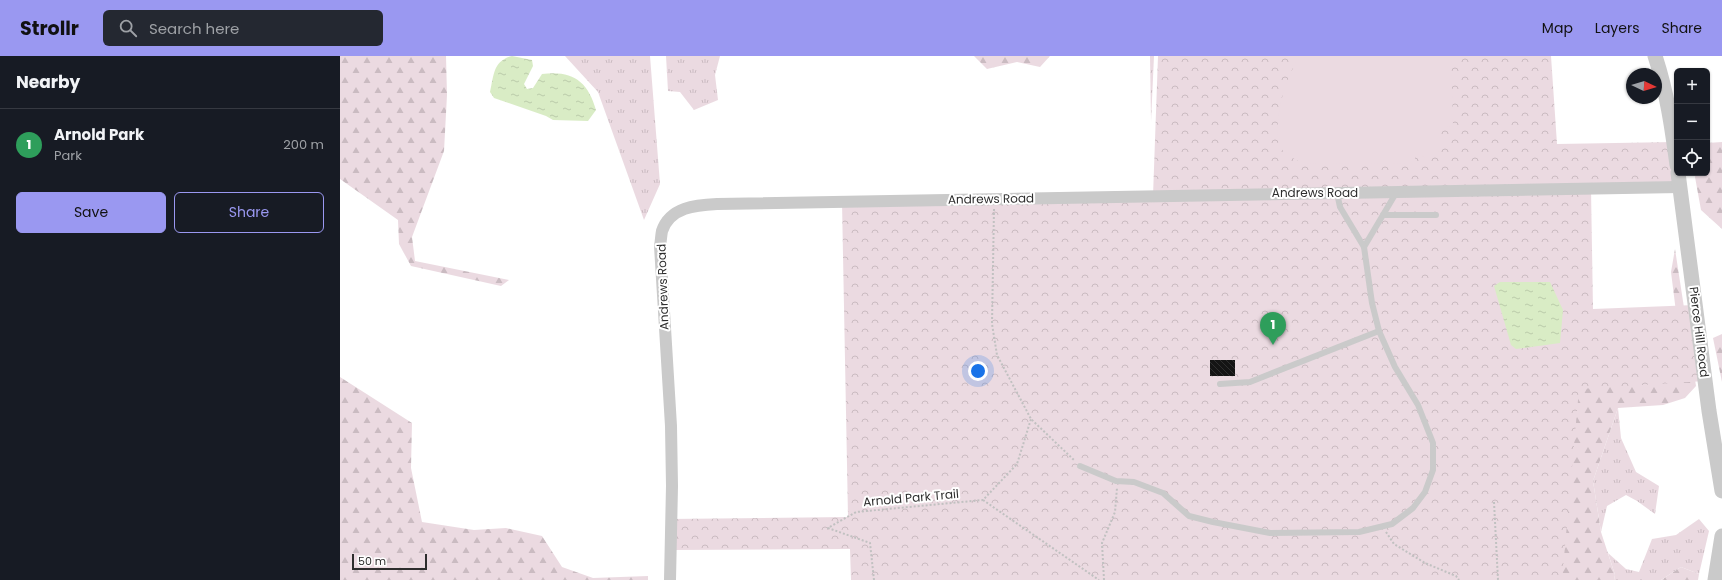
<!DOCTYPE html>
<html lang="en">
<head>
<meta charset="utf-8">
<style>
  :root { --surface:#171b24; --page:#242831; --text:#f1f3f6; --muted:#9ea1a6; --line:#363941; --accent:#9a98f1 }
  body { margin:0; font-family:Poppins,sans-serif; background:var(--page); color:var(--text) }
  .controls { position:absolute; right:12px; top:12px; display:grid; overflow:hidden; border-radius:6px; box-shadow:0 1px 3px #0004 }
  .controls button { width:36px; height:36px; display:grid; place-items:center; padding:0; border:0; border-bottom:1px solid var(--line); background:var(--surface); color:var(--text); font:20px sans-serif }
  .compass { position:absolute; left:1286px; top:12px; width:36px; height:36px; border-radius:50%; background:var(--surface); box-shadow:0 1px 3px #0004; rotate:94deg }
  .scale { position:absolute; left:12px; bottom:10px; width:75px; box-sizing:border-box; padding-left:4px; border:2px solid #2d2d2d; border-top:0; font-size:11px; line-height:14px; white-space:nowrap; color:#2d2d2d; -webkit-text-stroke:3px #fff; paint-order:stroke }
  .you { position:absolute; left:638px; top:315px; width:14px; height:14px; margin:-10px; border:3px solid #fff; border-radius:50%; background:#1a73e8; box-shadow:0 0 0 6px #1a73e833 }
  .badge { display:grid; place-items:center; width:26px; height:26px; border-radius:50%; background:var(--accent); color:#fff; font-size:13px; font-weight:700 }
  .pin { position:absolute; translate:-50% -33px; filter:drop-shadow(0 1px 2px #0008) }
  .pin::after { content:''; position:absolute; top:21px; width:14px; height:12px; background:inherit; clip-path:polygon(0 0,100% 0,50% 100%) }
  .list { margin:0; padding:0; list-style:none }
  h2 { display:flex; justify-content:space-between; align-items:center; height:52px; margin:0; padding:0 16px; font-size:17px }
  h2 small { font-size:13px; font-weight:400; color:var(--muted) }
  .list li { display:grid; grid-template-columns:26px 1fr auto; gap:12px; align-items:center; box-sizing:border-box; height:72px; padding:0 16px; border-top:1px solid var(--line) }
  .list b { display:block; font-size:15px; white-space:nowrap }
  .list p { margin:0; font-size:13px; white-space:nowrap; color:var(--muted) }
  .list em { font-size:13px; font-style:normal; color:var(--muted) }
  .actions { display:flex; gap:8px; padding:12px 16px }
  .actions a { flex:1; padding:9px 0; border:1px solid var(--accent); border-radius:6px; text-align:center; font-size:14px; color:var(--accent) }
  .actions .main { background:var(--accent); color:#111 }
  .icon { flex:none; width:22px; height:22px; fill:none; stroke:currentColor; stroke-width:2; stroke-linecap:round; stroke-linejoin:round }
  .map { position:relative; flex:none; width:1382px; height:524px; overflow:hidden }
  header { display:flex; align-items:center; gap:24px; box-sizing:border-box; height:56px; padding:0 20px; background:var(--accent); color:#111 }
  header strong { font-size:19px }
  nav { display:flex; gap:22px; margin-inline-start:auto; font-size:14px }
  .search { width:280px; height:36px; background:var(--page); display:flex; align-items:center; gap:10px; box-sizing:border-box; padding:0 14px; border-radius:6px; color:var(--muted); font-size:15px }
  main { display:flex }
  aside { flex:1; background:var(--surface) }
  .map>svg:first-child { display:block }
  .grass { fill:url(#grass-tufts) }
  .forest { fill:url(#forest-firs) }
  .park { fill:url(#park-crowns) }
  .pitch { fill:#ebdae1 }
  .water { fill:url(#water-ripples) }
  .building { fill:url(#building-back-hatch) }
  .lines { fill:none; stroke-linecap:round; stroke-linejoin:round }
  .path { stroke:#c1c1c1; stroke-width:2; stroke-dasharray:2 2; stroke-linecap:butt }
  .service { stroke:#cacaca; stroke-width:6 }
  .minor { stroke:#cacaca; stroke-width:12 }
  .tertiary { stroke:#cacaca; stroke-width:15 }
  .labels { text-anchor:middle; stroke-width:4; stroke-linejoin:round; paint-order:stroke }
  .street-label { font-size:12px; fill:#2d2d2d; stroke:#fff }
</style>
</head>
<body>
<header>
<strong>Strollr</strong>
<div class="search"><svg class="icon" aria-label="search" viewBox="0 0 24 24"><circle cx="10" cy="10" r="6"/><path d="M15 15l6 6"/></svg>Search here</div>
<nav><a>Map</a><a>Layers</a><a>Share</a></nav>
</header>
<main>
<aside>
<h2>Nearby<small></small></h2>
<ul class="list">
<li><span class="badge" style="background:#2e9e5b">1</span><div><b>Arnold Park</b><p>Park</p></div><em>200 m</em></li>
</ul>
<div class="actions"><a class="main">Save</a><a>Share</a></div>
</aside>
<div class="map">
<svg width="1382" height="524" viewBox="0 0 1382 524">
  <defs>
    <pattern id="grass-tufts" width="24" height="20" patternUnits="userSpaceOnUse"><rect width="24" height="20" fill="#ebdae1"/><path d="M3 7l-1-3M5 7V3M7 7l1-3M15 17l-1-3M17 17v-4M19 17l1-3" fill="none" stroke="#cabbc1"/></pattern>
    <pattern id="forest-firs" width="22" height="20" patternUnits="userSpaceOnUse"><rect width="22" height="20" fill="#ebdae1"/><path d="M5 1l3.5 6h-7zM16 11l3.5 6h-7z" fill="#cabbc1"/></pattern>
    <pattern id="park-crowns" width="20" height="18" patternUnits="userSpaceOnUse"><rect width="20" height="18" fill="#ebdae1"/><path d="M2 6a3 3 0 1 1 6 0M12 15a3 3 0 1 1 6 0" fill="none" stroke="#cabbc1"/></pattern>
    <pattern id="water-ripples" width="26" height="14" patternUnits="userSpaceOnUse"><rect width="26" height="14" fill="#d9ecc5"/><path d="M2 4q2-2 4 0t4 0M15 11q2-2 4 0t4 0" fill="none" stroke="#bbcbaa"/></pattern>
    <pattern id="building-back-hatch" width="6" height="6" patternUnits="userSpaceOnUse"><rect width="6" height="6" fill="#141414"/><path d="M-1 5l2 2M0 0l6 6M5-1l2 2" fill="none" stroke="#2e2e2e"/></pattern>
  </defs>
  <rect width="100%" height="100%" fill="#fff"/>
  <!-- grass -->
  <g class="grass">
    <polygon points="225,0 310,0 320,128 304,164 258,36"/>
    <polygon points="326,0 380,0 375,19 378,44 354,54 340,36 328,35"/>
    <polygon points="810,0 814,0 811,66"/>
    <polygon points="1278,352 1281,382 1296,416 1319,430 1315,458 1297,445 1286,439 1267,450 1261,476 1253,425"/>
    <polygon points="1359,463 1369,475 1359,518 1341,511 1321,524 1274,524 1275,519 1268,497 1286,513 1299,516 1312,483 1336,479"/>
  </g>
  <!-- forest -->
  <g class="forest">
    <polygon points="0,0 106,0 107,39 104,95 72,181 75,205 169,224 161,230 71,210 59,188 58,164 0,123"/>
    <polygon points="634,0 710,0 700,11 677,6 647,13"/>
    <polygon points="1382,86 1382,173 1361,154 1355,121 1356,117 1367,117 1367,87"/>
    <polygon points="1335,193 1356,330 1345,342 1323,349 1278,352 1253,425 1261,476 1275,519 1274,524 1176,524 1178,329 1337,264 1331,216"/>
    <polygon points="1382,278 1382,326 1373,282"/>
    <polygon points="0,321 72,367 71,412 82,466 134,474 166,472 202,480 222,511 253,522 308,520 308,524 0,524"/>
    <polygon points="1341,511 1359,518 1358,524 1321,524"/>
  </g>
  <!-- park -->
  <polygon class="park" points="818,0 1211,0 1217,88 1334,86 1340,131 1251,133 1253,253 1355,249 1365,325 1239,333 1222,524 511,524 510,493 331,494 328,463 508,461 502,146 813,140"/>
  <!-- pitch -->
  <path class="pitch" d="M959 0H1111L1113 70 1107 71 1098 78 1103 84 1101 94 1091 102 1084 101 1079 98 1075 101V108L965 107C956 105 944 98 939 90 938 87 938 83 938 81 936 52 946 25 959 0Z"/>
  <!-- water -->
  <g class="water">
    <path d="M172 0 192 4 193 10 184 28 187 33 193 32 202 18C232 14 248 25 256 54L248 65 213 64 206 60 154 42 150 36C154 19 153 5 172 0Z"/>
    <polygon points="1160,226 1210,226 1223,254 1220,287 1176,293 1171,289 1154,230"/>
  </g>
  <!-- building -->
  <rect class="building" x="870" y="304" width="25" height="16"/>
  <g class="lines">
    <!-- path -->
    <g class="path">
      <polyline points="654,153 652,268 657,299 691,363 735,405"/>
      <polyline points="643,444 759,524"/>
      <polyline points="1154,446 1158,524"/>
      <polyline points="1046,476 1054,488 1085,507 1116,520 1119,524"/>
      <polyline points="534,524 530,487 488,472 516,456 643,444 677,408 691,363"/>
      <polyline points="764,524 762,487 775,456 777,432"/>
    </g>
    <!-- service -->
    <g class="service">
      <polyline points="1043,159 1096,159"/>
      <polyline points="1024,191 1056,137"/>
      <polyline points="880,328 910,326 1039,275"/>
      <polyline points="740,410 776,425 794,426 823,437 849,460 873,466 930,477 1019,476 1052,468 1073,452 1085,436 1093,414 1093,387 1078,349 1055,311 1039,275 1032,247 1024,191 1000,151 997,137"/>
    </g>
    <!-- minor -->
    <path class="minor" d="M330 524 332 430 331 370 320 190C321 185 321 180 322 175 330 151 356 149 377 148L1340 131"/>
    <!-- tertiary -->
    <g class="tertiary">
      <path d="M1315 0C1327 36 1332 72 1337 109"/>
      <polyline points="1338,117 1369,355 1382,435"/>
      <polyline points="1375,524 1382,480"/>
    </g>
  </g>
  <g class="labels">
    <!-- street labels -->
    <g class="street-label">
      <text x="975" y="141">Andrews Road</text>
      <text transform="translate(651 143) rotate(-1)" y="4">Andrews Road</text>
      <text transform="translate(323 231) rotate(-92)" y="4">Andrews Road</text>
      <text transform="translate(1359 276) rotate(83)" y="4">Pierce Hill Road</text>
      <text transform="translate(571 442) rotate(-5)" y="4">Arnold Park Trail</text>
    </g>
  </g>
</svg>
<div class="controls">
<button>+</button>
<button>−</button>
<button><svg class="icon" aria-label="locate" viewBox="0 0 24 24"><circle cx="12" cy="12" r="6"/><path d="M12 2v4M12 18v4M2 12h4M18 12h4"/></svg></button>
</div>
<svg class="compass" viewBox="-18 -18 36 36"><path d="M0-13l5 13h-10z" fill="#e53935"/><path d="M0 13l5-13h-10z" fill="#9ea1a6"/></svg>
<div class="scale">50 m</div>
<div class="you"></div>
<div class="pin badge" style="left:933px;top:289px;background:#2e9e5b">1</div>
</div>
</main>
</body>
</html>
